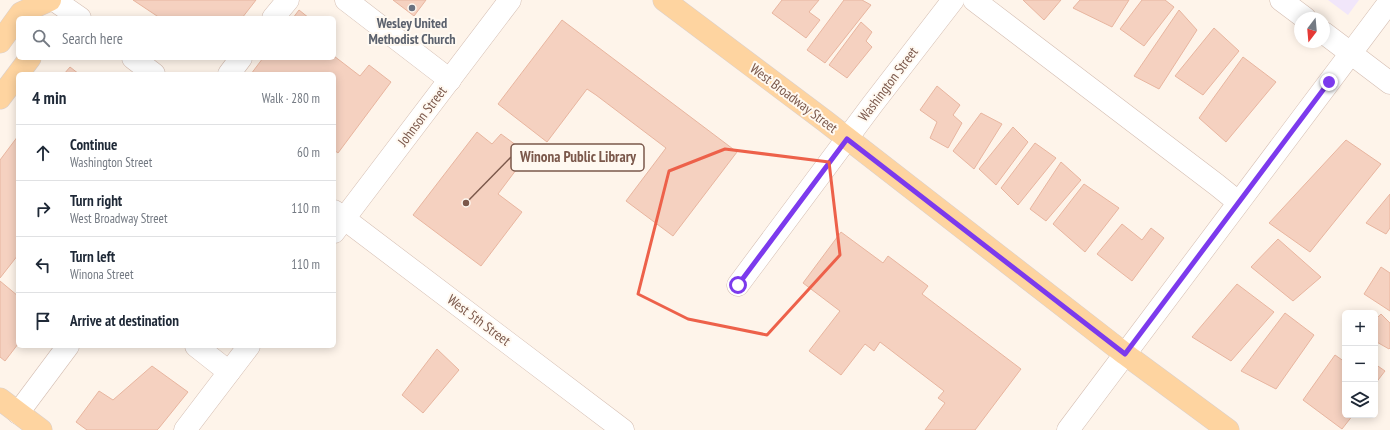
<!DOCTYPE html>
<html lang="en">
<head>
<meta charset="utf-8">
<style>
  :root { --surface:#fff; --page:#f6f6f7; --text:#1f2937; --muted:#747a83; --line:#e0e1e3 }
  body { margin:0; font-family:"PT Sans Narrow",sans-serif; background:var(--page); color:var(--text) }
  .controls { position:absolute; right:12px; bottom:12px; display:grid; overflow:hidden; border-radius:6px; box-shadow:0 2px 10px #0003 }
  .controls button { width:36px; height:36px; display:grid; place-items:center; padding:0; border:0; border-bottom:1px solid var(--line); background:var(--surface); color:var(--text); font:20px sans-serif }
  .compass { position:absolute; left:1294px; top:12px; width:36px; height:36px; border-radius:50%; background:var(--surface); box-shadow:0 2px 10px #0003; rotate:196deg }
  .stop { position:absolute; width:12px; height:12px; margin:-9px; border:3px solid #7c3aed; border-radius:50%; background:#fff }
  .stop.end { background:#7c3aed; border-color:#fff; box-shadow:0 1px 4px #0008 }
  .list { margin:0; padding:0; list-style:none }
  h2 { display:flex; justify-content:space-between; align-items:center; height:52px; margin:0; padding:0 16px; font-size:17px }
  h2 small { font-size:13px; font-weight:400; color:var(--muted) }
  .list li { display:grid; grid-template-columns:26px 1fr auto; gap:12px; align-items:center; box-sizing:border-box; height:56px; padding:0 16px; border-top:1px solid var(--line) }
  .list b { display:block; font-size:15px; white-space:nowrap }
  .list p { margin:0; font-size:13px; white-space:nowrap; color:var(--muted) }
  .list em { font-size:13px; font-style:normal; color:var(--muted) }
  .icon { flex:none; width:22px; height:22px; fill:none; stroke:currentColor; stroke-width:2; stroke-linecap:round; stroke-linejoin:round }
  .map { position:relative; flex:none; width:1390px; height:430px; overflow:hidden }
  .search { position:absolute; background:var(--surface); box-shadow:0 2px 10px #0003; left:16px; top:16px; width:320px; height:44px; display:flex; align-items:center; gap:10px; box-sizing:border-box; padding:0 14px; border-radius:6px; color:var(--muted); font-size:15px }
  .panel { position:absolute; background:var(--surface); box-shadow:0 2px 10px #0003; left:16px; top:72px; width:320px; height:276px; border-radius:6px }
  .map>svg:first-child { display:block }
  .education { fill:#f1e6fa }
  .building { fill:#f5d1c0; stroke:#e8b59f }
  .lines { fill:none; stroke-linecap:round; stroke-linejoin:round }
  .minor-casing { stroke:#d4bdb1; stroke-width:23 }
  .major-casing { stroke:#dad0cd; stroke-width:23 }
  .minor { stroke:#fff; stroke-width:22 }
  .major { stroke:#fed4a0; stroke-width:22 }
  .route { stroke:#7c3aed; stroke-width:5 }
  .marked { fill:none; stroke:#ed614a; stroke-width:3; stroke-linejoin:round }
  .worship-dot { fill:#6b7280; stroke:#fff9f1; stroke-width:1.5 }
  .labels { text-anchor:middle; stroke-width:4; stroke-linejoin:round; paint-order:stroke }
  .worship-label { font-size:14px; font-weight:bold; fill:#5b616d; stroke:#fff9f1 }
  .street-label { font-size:14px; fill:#7b584b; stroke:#fff9f1 }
  .leader { fill:none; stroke:#7b584b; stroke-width:1.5 }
  .callout-dot { fill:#7b584b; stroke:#fff9f1; stroke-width:1.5 }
  .callout { fill:#fff9f1; stroke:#7b584b; stroke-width:1.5 }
  .callout-label { font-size:15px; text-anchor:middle; font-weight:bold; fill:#7b584b }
</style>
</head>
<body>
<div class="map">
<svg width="1390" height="430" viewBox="0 0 1390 430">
  <rect width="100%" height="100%" fill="#fef4ea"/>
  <!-- education -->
  <polygon class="education" points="1328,0 1359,0 1348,15"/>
  <!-- building -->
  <g class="building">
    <polygon points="133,0 256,0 242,18 160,18"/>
    <polygon points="393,0 426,0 414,16"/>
    <polygon points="782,0 819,0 809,12 820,20 806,38 772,13"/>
    <polygon points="844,0 862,0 871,5 825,63 807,50"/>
    <polygon points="1023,0 1061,0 1044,20"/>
    <polygon points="1080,0 1129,0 1112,27 1073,8"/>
    <polygon points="1142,0 1165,0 1174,7 1144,46 1120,29"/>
    <polygon points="299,10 309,18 293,18"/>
    <polygon points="1179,10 1197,30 1159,89 1134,76"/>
    <polygon points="562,20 737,152 673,236 626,201 666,148 596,95 587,89 547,142 498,104"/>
    <polygon points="861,22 872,32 866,41 872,47 847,78 829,65"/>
    <polygon points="1214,28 1239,51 1203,95 1175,76"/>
    <polygon points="334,56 360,76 369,65 391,82 338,153 334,150 334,74 251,74 263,58 334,58"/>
    <polygon points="1243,57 1276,82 1226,142 1199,118"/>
    <polygon points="70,67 79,74 64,74"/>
    <polygon points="937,86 960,105 953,115 962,123 948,148 930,138 937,122 920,110"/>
    <polygon points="981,113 1002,124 974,169 953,151"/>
    <polygon points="1013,127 1028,142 996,185 979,169"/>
    <polygon points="477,132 492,144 501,134 528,154 498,194 522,212 481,266 413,215"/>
    <polygon points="18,136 18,255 0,278 0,160"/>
    <polygon points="1346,140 1381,164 1310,252 1269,223"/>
    <polygon points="1035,143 1056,158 1018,205 1001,188"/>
    <polygon points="1061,162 1081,180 1046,221 1030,209"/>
    <polygon points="1084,184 1119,208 1085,252 1053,224"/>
    <polygon points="1390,194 1390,228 1386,234 1366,223"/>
    <polygon points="1122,224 1142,240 1151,228 1164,238 1132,281 1097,254"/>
    <polygon points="841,232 883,263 888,256 928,286 922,294 1021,369 975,430 925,430 945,403 938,398 944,391 880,342 874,351 865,344 841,375 809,351 840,311 803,283"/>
    <polygon points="1278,239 1321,277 1293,301 1251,267"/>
    <polygon points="1381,267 1390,273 1390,311 1364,294"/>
    <polygon points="0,281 18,296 18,344 5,361 0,357"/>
    <polygon points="1237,284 1274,312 1231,361 1192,337"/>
    <polygon points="1285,313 1314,335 1276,389 1241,371"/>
    <polygon points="1381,314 1390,323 1390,348 1389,349 1375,341 1375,320"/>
    <polygon points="437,349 459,370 423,413 402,395"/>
    <polygon points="1335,355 1345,362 1345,415 1353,415 1342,429 1303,400"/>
    <polygon points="1375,364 1385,371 1375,384"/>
    <polygon points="152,366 188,392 159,428 157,430 87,430 76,422 99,391 113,400"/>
  </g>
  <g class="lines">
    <!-- minor casing -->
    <g class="minor-casing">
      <g id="minor">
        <polyline points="54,0 80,18"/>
        <polyline points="346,0 450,80"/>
        <polyline points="974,0 1217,185 1238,202"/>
        <polyline points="1281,0 1305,18"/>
        <polyline points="273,18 288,0"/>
        <polyline points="1324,33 1390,83"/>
        <polyline points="133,58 154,74"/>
        <polyline points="229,74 241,58"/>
        <polyline points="334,211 623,430"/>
        <polyline points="334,232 510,0"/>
        <polyline points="738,285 872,105 953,0"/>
        <polyline points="196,346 229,372"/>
        <polyline points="18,413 68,346"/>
        <polyline points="185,430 249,346"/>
        <polyline points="1068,430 1390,1"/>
      </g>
    </g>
    <!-- major casing -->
    <g class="major-casing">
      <g id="major">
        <polyline points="664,0 825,121 1125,354 1228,430"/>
        <polyline points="0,42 21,13 50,0"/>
        <polyline points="0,98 30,58"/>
        <polyline points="0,399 41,430"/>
      </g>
    </g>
    <!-- minor -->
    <use href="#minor" class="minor"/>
    <!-- major -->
    <use href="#major" class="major"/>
  </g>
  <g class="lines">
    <!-- route -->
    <polyline class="route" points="738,285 847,139 1125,354 1329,82"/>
  </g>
  <!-- marked area -->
  <path class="marked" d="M725 149 829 162 840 255 767 335 688 319 638 294 669 171Z"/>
  <!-- markers -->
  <circle class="worship-dot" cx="412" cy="8" r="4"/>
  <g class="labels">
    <!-- worship labels -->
    <g class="worship-label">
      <text x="412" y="28">Wesley United<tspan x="412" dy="16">Methodist Church</tspan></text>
    </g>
    <!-- street labels -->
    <g class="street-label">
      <text transform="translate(888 84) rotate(-53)" y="5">Washington Street</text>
      <text transform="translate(794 98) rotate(37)" y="5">West Broadway Street</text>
      <text transform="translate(422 116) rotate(-53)" y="5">Johnson Street</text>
      <text transform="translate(479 320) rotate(37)" y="5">West 5th Street</text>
    </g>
  </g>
  <!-- callouts -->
  <path class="leader" d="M466 203L511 157"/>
  <circle class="callout-dot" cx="466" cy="203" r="4"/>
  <rect class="callout" x="511" y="144" width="133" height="27" rx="4"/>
  <g class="callout-label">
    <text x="578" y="162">Winona Public Library</text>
  </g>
</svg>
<div class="controls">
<button>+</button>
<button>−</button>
<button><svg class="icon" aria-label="layers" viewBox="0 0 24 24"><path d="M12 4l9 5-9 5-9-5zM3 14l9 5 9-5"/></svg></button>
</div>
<svg class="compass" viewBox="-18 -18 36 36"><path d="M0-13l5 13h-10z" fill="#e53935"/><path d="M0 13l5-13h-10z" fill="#747a83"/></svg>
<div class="stop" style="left:738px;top:285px"></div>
<div class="stop end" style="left:1329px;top:82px"></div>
<div class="search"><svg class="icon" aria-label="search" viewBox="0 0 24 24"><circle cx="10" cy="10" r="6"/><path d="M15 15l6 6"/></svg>Search here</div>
<section class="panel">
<h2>4 min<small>Walk · 280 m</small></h2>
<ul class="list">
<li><svg class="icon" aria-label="ahead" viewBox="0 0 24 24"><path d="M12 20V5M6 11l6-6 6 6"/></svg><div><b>Continue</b><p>Washington Street</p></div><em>60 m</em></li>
<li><svg class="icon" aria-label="right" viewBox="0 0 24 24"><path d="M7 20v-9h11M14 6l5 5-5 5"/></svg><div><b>Turn right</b><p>West Broadway Street</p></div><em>110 m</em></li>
<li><svg class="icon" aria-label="left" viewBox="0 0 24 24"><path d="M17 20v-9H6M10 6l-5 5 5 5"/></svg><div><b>Turn left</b><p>Winona Street</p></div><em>110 m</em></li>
<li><svg class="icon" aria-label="arrive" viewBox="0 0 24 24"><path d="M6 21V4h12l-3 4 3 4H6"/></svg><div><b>Arrive at destination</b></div></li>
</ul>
</section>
</div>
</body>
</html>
